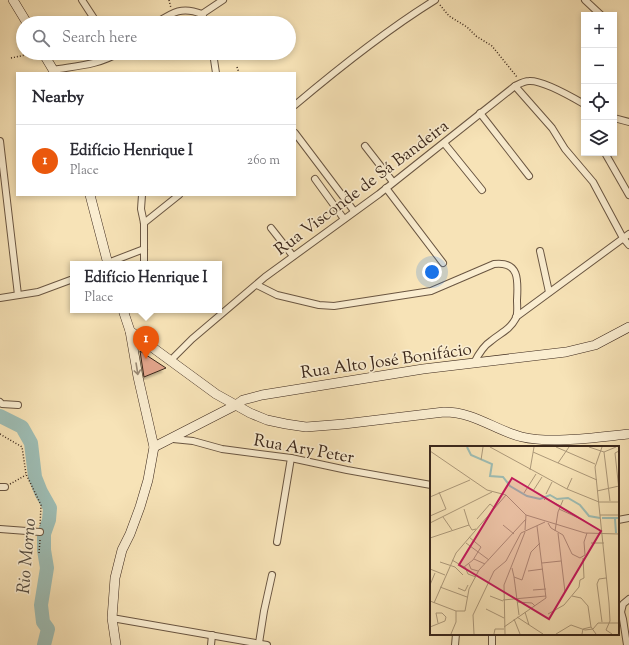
<!DOCTYPE html>
<html lang="en">
<head>
<meta charset="utf-8">
<style>
  :root { --surface:#fff; --page:#f2f2f3; --text:#2b2b33; --muted:#7c7c81; --line:#e1e1e2; --accent:#ea580c }
  body { margin:0; font-family:"Sorts Mill Goudy",serif; background:var(--page); color:var(--text) }
  .controls { position:absolute; right:12px; top:12px; display:grid; overflow:hidden; border-radius:0px; box-shadow:0 2px 6px #0003 }
  .controls button { width:36px; height:36px; display:grid; place-items:center; padding:0; border:0; border-bottom:1px solid var(--line); background:var(--surface); color:var(--text); font:20px sans-serif }
  .you { position:absolute; left:432px; top:272px; width:14px; height:14px; margin:-10px; border:3px solid #fff; border-radius:50%; background:#1a73e8; box-shadow:0 0 0 6px #1a73e833 }
  .badge { display:grid; place-items:center; width:26px; height:26px; border-radius:50%; background:var(--accent); color:#fff; font-size:13px; font-weight:700 }
  .pin { position:absolute; translate:-50% -33px; filter:drop-shadow(0 1px 2px #0008) }
  .pin::after { content:''; position:absolute; top:21px; width:14px; height:12px; background:inherit; clip-path:polygon(0 0,100% 0,50% 100%) }
  .popup { position:absolute; left:70px; top:261px; width:152px; height:52px; box-sizing:border-box; display:grid; place-content:center; border-radius:0px; background:var(--surface); filter:drop-shadow(0 1px 3px #0005); font-size:13px; white-space:nowrap; color:var(--muted) }
  .popup b { font-size:15px; color:var(--text) }
  .popup::after { content:''; position:absolute; left:50%; top:100%; margin-left:-8px; border:8px solid transparent; border-top-color:var(--surface) }
  .list { margin:0; padding:0; list-style:none }
  h2 { display:flex; justify-content:space-between; align-items:center; height:52px; margin:0; padding:0 16px; font-size:17px }
  h2 small { font-size:13px; font-weight:400; color:var(--muted) }
  .list li { display:grid; grid-template-columns:26px 1fr auto; gap:12px; align-items:center; box-sizing:border-box; height:72px; padding:0 16px; border-top:1px solid var(--line) }
  .list b { display:block; font-size:15px; white-space:nowrap }
  .list p { margin:0; font-size:13px; white-space:nowrap; color:var(--muted) }
  .list em { font-size:13px; font-style:normal; color:var(--muted) }
  .icon { flex:none; width:22px; height:22px; fill:none; stroke:currentColor; stroke-width:2; stroke-linecap:round; stroke-linejoin:round }
  .map { position:relative; flex:none; width:629px; height:645px; overflow:hidden }
  .search { position:absolute; background:var(--surface); box-shadow:0 2px 6px #0003; left:16px; top:16px; width:280px; height:44px; display:flex; align-items:center; gap:10px; box-sizing:border-box; padding:0 14px; border-radius:22px; color:var(--muted); font-size:15px }
  .panel { position:absolute; background:var(--surface); box-shadow:0 2px 6px #0003; left:16px; top:72px; width:280px; height:124px; border-radius:0px }
  .map>svg:first-child { display:block }
  .lines { fill:none; stroke-linecap:round; stroke-linejoin:round }
  .river { stroke:#9ebdb4; stroke-width:14 }
  .building { fill:#e4a68d; stroke:#3b271b; filter:url(#shadow) }
  .street-casing { stroke:#6a5642; stroke-width:8 }
  .secondary-casing { stroke:#3b271b; stroke-width:10 }
  .path { stroke:#3b271b; stroke-width:1.5; stroke-dasharray:1 2; stroke-linecap:butt }
  .street { stroke:#faedd0; stroke-width:6 }
  .secondary { stroke:#faedd0; stroke-width:9 }
  .oneway { stroke:#9a8a76 }
  .labels { text-anchor:middle; stroke-width:3.5; stroke-linejoin:round; paint-order:stroke }
  .street-label { font-size:17px; fill:#3b271b; stroke:#faedd0 }
  .water-label { font-size:18px; font-style:italic; fill:#544c41; stroke:#faedd0 }
  .inset-river { fill:none; stroke:#9ebdb4; stroke-width:2 }
  .inset-road { fill:none; stroke:#ac9879; stroke-width:1 }
  .view { fill:#c2185b; fill-opacity:0.15; stroke:#c2185b; stroke-width:2 }
  .inset-edge { fill:none; stroke:#3b271b; stroke-width:2 }
</style>
</head>
<body>
<div class="map">
<svg width="629" height="645" viewBox="0 0 629 645">
  <defs>
    <filter id="shadow"><feDropShadow dx="-3.5" dy="3.5" stdDeviation="1" flood-color="#0004"/></filter>
  </defs>
  <rect width="100%" height="100%" fill="#f7e3b7"/>
  <filter id="stains"><feTurbulence type="fractalNoise" baseFrequency=".005" numOctaves="4"/><feColorMatrix values="0 0 0 0 .2 0 0 0 0 .09 0 0 0 0 .02 0 0 0 .5 -.17"/></filter>
  <radialGradient id="worn" r=".72"><stop offset=".6" stop-color="#630" stop-opacity="0"/><stop offset="1" stop-color="#630" stop-opacity=".3"/></radialGradient>
  <g class="lines">
    <!-- river -->
    <polyline class="river" points="0,416 22,427 31,443 35,477 41,492 50,508 49,520 44,534 44,550 47,568 41,605 43,622 48,629 44,645"/>
  </g>
  <!-- building -->
  <polygon class="building" points="140,351 166,368 144,377"/>
  <g class="lines">
    <!-- street casing -->
    <g class="street-casing">
      <g id="street">
        <polyline points="82,0 95,20"/>
        <polyline points="585,0 601,15"/>
        <polyline points="202,14 223,0"/>
        <path d="M156 23C173 12 182 6 202 14L206 23"/>
        <polyline points="213,53 216,73"/>
        <path d="M53 70C76 66 99 65 118 53"/>
        <polyline points="515,86 552,128 565,149 593,182 623,238 629,245"/>
        <path d="M295 105C340 67 385 31 435 0"/>
        <polyline points="480,113 529,176"/>
        <polyline points="614,118 629,122"/>
        <polyline points="295,133 354,211"/>
        <polyline points="0,141 18,295"/>
        <polyline points="444,143 482,190"/>
        <polyline points="365,146 393,182"/>
        <polyline points="605,153 629,195"/>
        <polyline points="315,179 344,219"/>
        <polyline points="386,188 443,263"/>
        <polyline points="142,195 141,209 144,223 144,264"/>
        <polyline points="144,223 179,195"/>
        <polyline points="271,228 293,256"/>
        <polyline points="540,251 549,292"/>
        <polyline points="105,264 144,249"/>
        <path d="M257 285 277 295 319 305 334 306 431 291 494 264C520 261 518 281 517 300 517 305 518 313 516 318 509 331 500 333 491 341 483 346 478 355 474 363"/>
        <polyline points="0,298 38,292 73,279"/>
        <polyline points="516,317 629,234"/>
        <path d="M170 361 192 339 265 277 379 194 515 86C519 84 524 81 529 81 543 80 572 97 584 104"/>
        <polyline points="0,402 2,404 18,405"/>
        <polyline points="173,439 193,441 222,449 291,458 347,470 431,485"/>
        <polyline points="0,487 5,487"/>
        <polyline points="618,520 629,518"/>
        <polyline points="0,529 40,532"/>
        <polyline points="277,542 291,458"/>
        <polyline points="621,612 623,619 627,645"/>
        <polyline points="621,612 623,604 629,599"/>
        <polyline points="112,618 267,645"/>
        <polyline points="259,643 264,611 272,575"/>
        <polyline points="211,645 212,635"/>
        <polyline points="455,645 456,634"/>
        <polyline points="492,645 492,634"/>
      </g>
    </g>
    <!-- secondary casing -->
    <g class="secondary-casing">
      <g id="secondary">
        <polyline points="13,0 27,23"/>
        <polyline points="43,53 55,73"/>
        <polyline points="90,195 108,264"/>
        <path d="M130 331 216 394 250 413 267 420 286 424 306 427 344 424 444 412C475 412 494 430 522 437 552 444 598 437 629 434"/>
        <polyline points="154,447 236,405 243,400 262,395 423,369 566,352 595,345 629,327"/>
        <polyline points="116,645 112,618 115,578 122,550 130,534 140,507 148,480 154,447 138,377 130,331 123,310"/>
      </g>
    </g>
    <!-- path -->
    <g class="path">
      <polyline points="169,0 171,8"/>
      <polyline points="440,5 449,16 467,27 476,36 492,46 517,77"/>
      <polyline points="11,58 35,53"/>
      <polyline points="237,67 239,73"/>
      <polyline points="0,434 22,447 26,474 41,505 40,526"/>
      <polyline points="10,484 26,475"/>
      <polyline points="39,553 40,540"/>
    </g>
    <!-- street -->
    <use href="#street" class="street"/>
    <!-- secondary -->
    <use href="#secondary" class="secondary"/>
  </g>
  <!-- one-way arrows -->
  <defs><path id="oneway-shaft" d="M-6 0H5M1.5-3L5.5 0L1.5 3" fill="none" stroke-width="1.6" stroke-linecap="round" stroke-linejoin="round"/></defs>
  <use class="oneway" href="#oneway-shaft" transform="translate(137 369) rotate(81)"/>
  <g class="labels">
    <!-- street labels -->
    <g class="street-label">
      <text transform="translate(361 187) rotate(-37)" y="6">Rua Visconde de Sá Bandeira</text>
      <text transform="translate(386 360) rotate(-8)" y="6">Rua Alto José Bonifácio</text>
      <text transform="translate(304 448) rotate(10)" y="6">Rua Ary Peter</text>
    </g>
    <!-- water labels -->
    <g class="water-label">
      <text transform="translate(26 556) rotate(-85)" y="6">Rio Morno</text>
    </g>
  </g>
  <!-- overview -->
  <g transform="translate(430 446)">
    <rect width="189" height="189" fill="#f7e3b7"/>
    <path class="inset-river" d="M37 1 41 9 62 18 60 30 73 31 80 40 97 50 110 53 120 49 127 53 138 52 150 59 159 70 170 72M172 72H189M185 73 186 87"/>
    <path class="inset-road" d="M60 1 137 43 169 56H189M126 1 165 18M159 1 174 6 186 1M172 1 165 21 179 157 180 175 176 184 182 188M0 5 57 44 76 49 96 69 155 87 189 88M189 5 185 7 189 44M103 6 167 34M174 6 180 55M51 14 53 1M128 17 139 1M100 24 104 1M137 43 142 32M103 45 112 31M167 45 189 40M94 47 106 28M116 48 122 36M0 51 40 34M114 54 116 52 130 60M34 63 39 79M129 63 155 75M170 69H189M0 70 16 63 9 46M13 71 22 84M47 73 60 58 65 62M0 77 62 46M118 77 121 82 133 89 142 108 150 112 155 109 154 96 157 87M73 79 84 88M95 84 96 69M125 85 128 66 133 54M128 87 135 146M0 92 39 79 42 84 46 83M36 97 59 114M161 97H174M44 113 55 118M22 114 34 121M10 116 25 121 33 129M112 117 131 115M39 118 41 123 48 125M34 121 43 114 51 101 39 91M35 121 38 128 46 131M82 122 84 131 92 134 101 106 110 97M0 123 15 129M98 125 113 123M84 131 89 169M0 139 5 127M10 141 37 151M28 142 35 145 38 139M103 144 116 143M60 150 73 155M142 150 151 152 158 160 161 181 166 188M73 154 116 150M0 155 26 165V176L21 188M87 156 102 157 105 160M4 157 26 107 76 49M56 163 74 172M26 165H35L39 143 49 124 96 73M95 166 99 179M118 168 134 159 149 141 150 134 154 132 153 112M87 171 113 188M84 173 90 188M172 176 167 138 169 133 176 132M0 181 15 175 16 171 12 167H6L8 177M74 181 116 152 107 80M163 183 168 177H189M44 188 43 169 64 125 76 115 91 87 115 76M64 188 65 183H74M75 188 74 139 95 86M126 188 141 179 155 184 163 183M152 188 153 183 161 181"/>
    <path class="view" d="M82 32 171 85 119 173 29 119Z"/>
    <rect width="189" height="189" class="inset-edge"/>
  </g>
  <rect width="100%" height="100%" filter="url(#stains)"/>
  <rect width="100%" height="100%" fill="url(#worn)"/>
</svg>
<div class="controls">
<button>+</button>
<button>−</button>
<button><svg class="icon" aria-label="locate" viewBox="0 0 24 24"><circle cx="12" cy="12" r="6"/><path d="M12 2v4M12 18v4M2 12h4M18 12h4"/></svg></button>
<button><svg class="icon" aria-label="layers" viewBox="0 0 24 24"><path d="M12 4l9 5-9 5-9-5zM3 14l9 5 9-5"/></svg></button>
</div>
<div class="you"></div>
<div class="pin badge" style="left:146px;top:359px">1</div>
<div class="popup"><b>Edifício Henrique I</b>Place</div>
<div class="search"><svg class="icon" aria-label="search" viewBox="0 0 24 24"><circle cx="10" cy="10" r="6"/><path d="M15 15l6 6"/></svg>Search here</div>
<section class="panel">
<h2>Nearby<small></small></h2>
<ul class="list">
<li><span class="badge">1</span><div><b>Edifício Henrique I</b><p>Place</p></div><em>260 m</em></li>
</ul>
</section>
</div>
</body>
</html>
